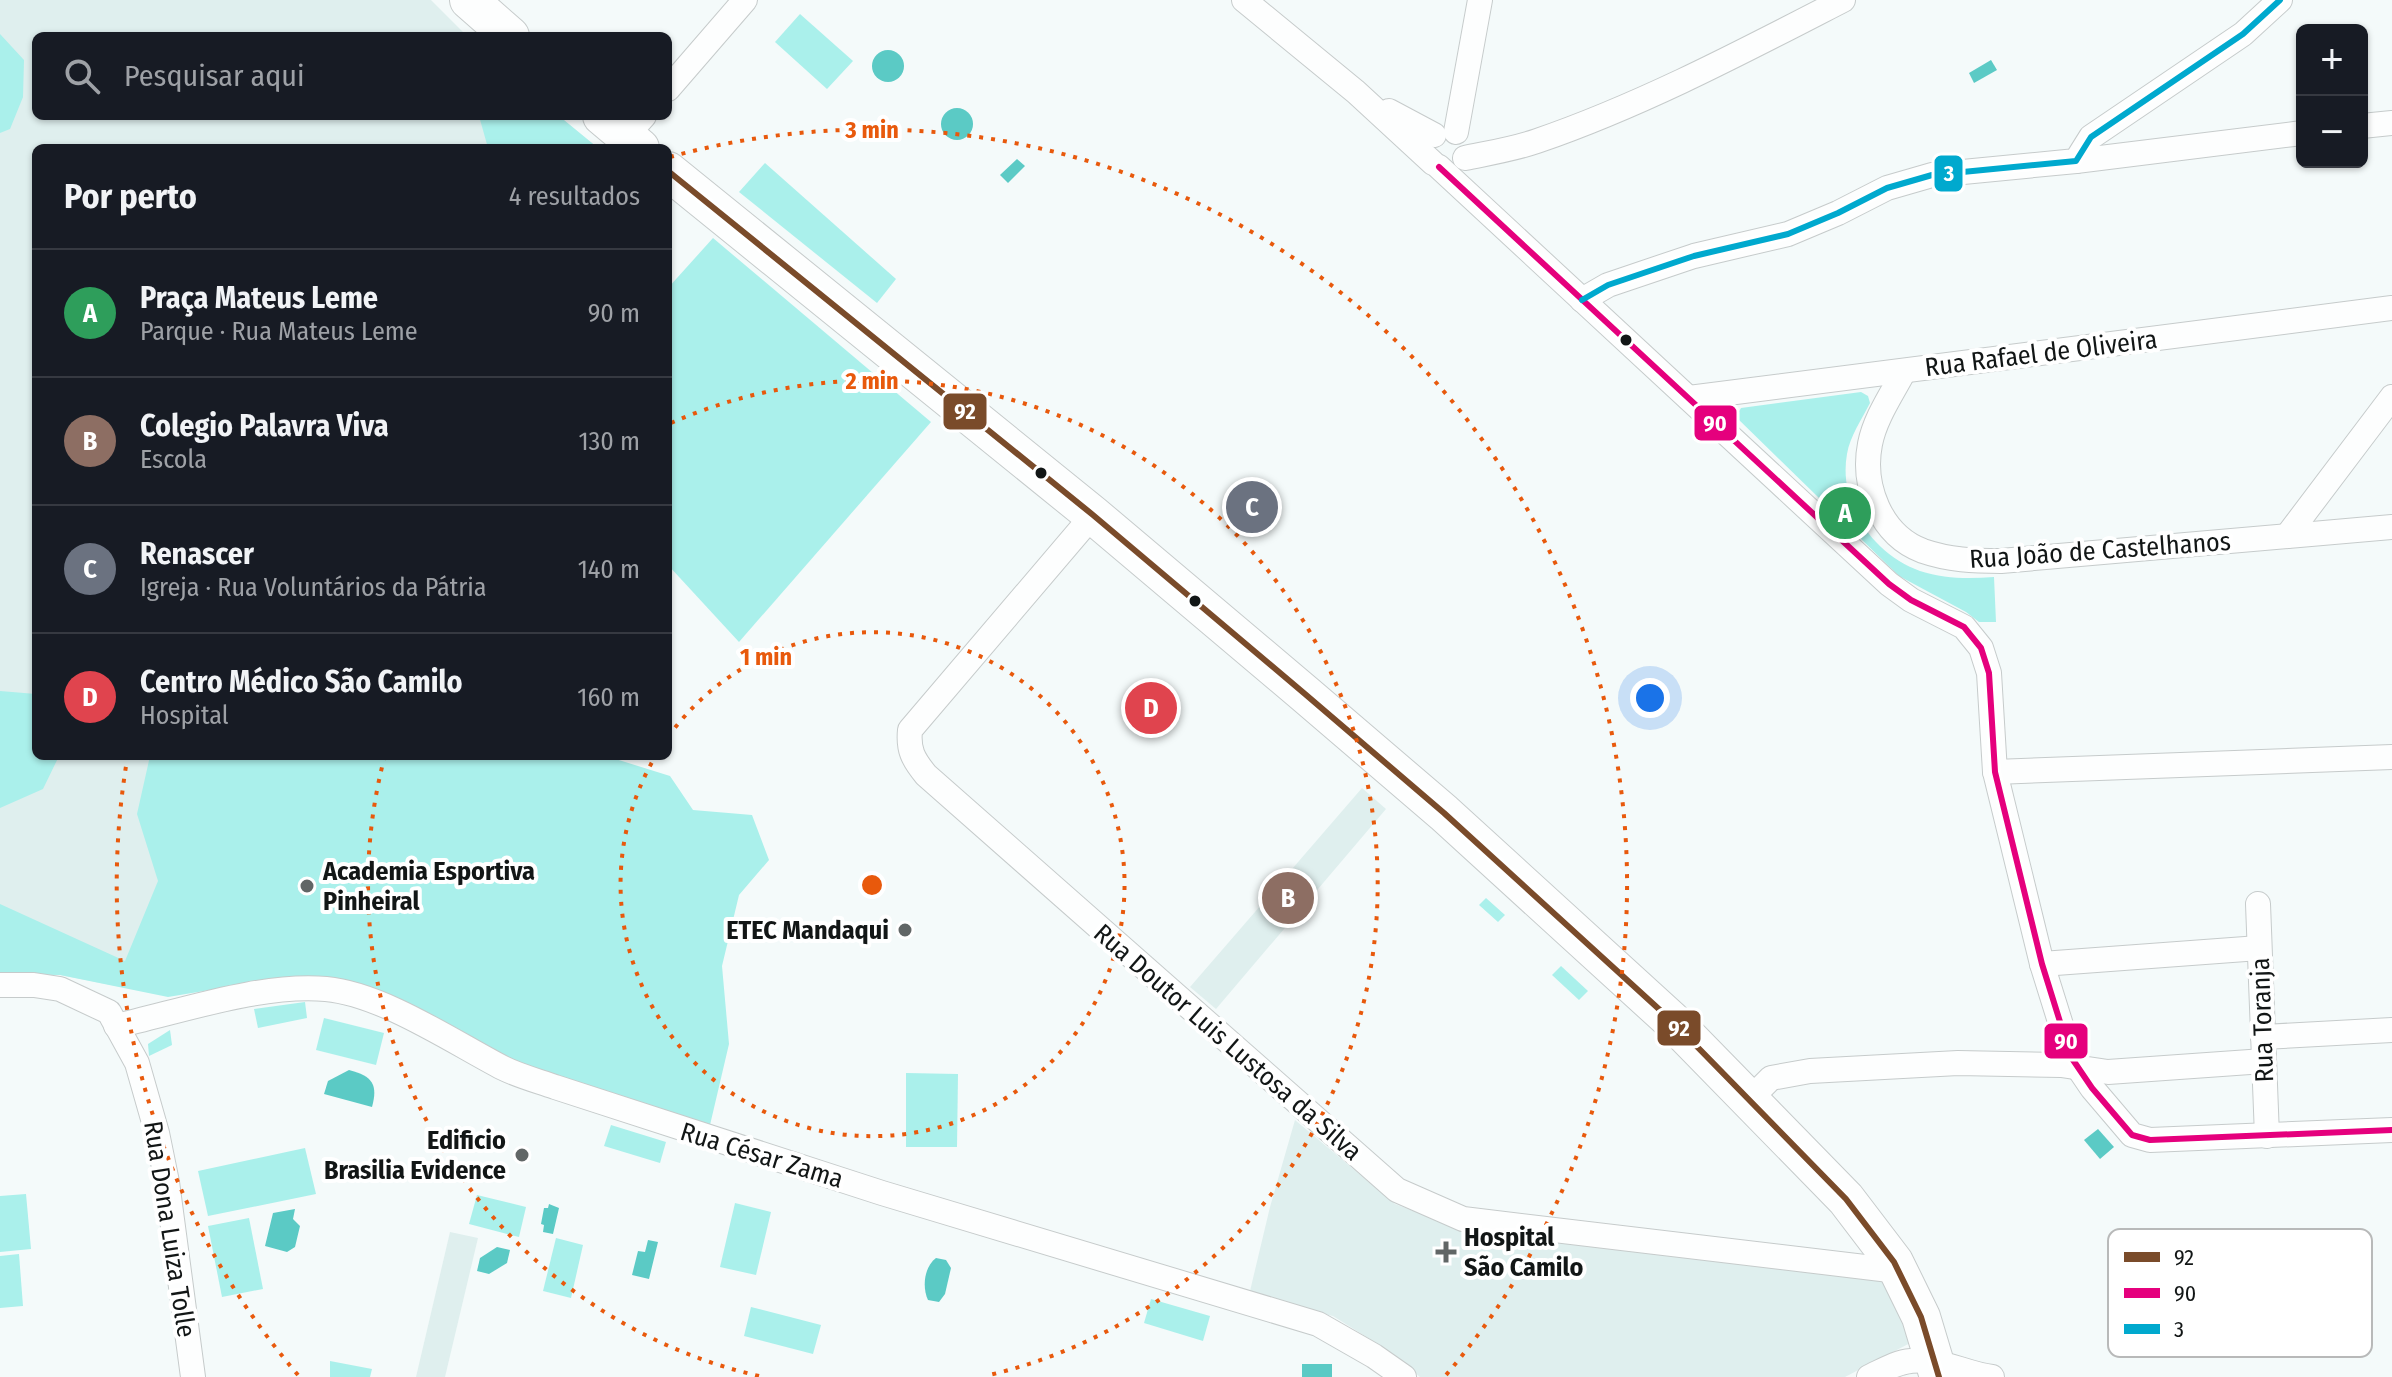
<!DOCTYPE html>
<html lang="pt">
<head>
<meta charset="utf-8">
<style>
  :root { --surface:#171b24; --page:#20242c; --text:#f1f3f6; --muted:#9ea1a6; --line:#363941; --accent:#ea580c }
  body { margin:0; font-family:"Fira Sans Condensed",sans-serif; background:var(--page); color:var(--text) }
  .controls { position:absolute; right:24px; top:24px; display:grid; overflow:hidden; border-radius:12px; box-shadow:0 2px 6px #0004 }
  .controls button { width:72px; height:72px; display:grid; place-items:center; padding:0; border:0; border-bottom:2px solid var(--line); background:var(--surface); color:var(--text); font:40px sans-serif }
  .you { position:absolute; left:1650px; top:698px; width:28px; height:28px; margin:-20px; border:6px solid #fff; border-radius:50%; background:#1a73e8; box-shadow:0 0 0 12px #1a73e833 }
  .badge { display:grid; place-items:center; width:52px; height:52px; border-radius:50%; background:var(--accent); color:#fff; font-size:26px; font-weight:700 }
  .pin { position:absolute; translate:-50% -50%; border:4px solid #fff; box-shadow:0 2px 8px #0006 }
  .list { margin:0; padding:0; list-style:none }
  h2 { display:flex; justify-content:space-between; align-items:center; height:104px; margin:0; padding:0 32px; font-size:34px }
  h2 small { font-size:26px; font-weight:400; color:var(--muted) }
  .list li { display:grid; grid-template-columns:52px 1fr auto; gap:24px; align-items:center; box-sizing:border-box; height:128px; padding:0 32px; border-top:2px solid var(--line) }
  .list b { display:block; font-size:30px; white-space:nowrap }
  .list p { margin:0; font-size:26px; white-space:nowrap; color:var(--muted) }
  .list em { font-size:26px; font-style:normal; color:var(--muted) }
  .icon { flex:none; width:44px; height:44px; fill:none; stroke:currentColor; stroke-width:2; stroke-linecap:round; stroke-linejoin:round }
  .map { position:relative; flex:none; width:2392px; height:1377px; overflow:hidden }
  .search { position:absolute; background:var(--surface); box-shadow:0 2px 6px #0004; left:32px; top:32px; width:640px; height:88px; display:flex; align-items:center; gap:20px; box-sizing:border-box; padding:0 28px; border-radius:12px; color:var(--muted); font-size:30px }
  .panel { position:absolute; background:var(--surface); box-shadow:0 2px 6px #0004; left:32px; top:144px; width:640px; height:616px; border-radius:12px }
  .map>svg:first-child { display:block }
  .built { fill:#dfefee }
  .green { fill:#aaf0eb }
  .water { fill:#5bcac5 }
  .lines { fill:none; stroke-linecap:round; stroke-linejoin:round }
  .street-casing { stroke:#c6cbcb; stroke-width:26 }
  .primary-casing { stroke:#c6cbcb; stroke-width:40 }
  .street { stroke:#fdfefe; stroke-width:24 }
  .primary { stroke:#fdfefe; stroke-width:38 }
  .bus-1-casing { stroke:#fff; stroke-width:12 }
  .bus-2-casing { stroke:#fff; stroke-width:12 }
  .bus-3-casing { stroke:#fff; stroke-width:12 }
  .bus-1 { stroke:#7a4b2a; stroke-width:6 }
  .bus-2 { stroke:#e5007d; stroke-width:6 }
  .bus-3 { stroke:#00a9ce; stroke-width:6 }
  .ring { fill:none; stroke:#e8590c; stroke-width:4; stroke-dasharray:4 8 }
  .bus-dot { fill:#121616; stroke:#fff; stroke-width:3 }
  .poi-dot { fill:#616666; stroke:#fff; stroke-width:3 }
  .labels { text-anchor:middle; stroke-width:8; stroke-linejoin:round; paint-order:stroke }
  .street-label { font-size:26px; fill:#121616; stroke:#fff }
  .poi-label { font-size:26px; font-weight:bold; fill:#121616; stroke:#fff; text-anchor:start }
  .key { fill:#fff; stroke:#b8b9b9; stroke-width:2 }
  .key-label { font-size:22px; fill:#121616 }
  .centre { fill:#e8590c; stroke:#fff; stroke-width:4 }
  .ring-label { font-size:24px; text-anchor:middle; font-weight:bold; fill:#e8590c; stroke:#fff; stroke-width:8; stroke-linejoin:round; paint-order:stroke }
  .line-badge { stroke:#fff; stroke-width:3 }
  .badge-label { font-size:22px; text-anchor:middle; font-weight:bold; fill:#fff }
</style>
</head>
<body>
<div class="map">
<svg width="2392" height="1377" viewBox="0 0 2392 1377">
  <rect width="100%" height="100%" fill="#f4fafa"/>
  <!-- built -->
  <g class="built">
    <polygon points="0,0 431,0 467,36 36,36 36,116 559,116 598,148 36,148 36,756 152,756 158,881 157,994 60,975 0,974"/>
    <polygon points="1362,788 1386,809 1216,1009 1190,987"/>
    <polygon points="1295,1120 1395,1204 1469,1232 1880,1281 1896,1291 1914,1341 1845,1377 1420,1377 1392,1353 1333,1316 1297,1308 1250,1291 1270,1207"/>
    <polygon points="450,1232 478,1238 445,1377 416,1377"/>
  </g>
  <!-- green -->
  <g class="green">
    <polygon points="800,14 853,61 827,89 775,42"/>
    <polygon points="0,34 24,60 23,97 10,129 0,133"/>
    <polygon points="479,116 559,116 598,148 488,148"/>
    <polygon points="765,163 896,279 877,303 739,192"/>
    <polygon points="713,238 931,422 739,642 668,565 668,288"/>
    <path d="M1861 392 1868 396 1870 403C1862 419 1850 436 1847 454 1838 504 1873 554 1920 571 1944 579 1969 579 1994 577L1996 622H1979L1966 612 1899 576 1736 417 1741 408Z"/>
    <polygon points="0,691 36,694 36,756 59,756 43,789 0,808"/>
    <polygon points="150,756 606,756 670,776 693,810 752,815 769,860 739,895 722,966 729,1044 710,1125 514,1064 408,1007 345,980 275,979 168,997 60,975 0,974 0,904 125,961 158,881 137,814"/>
    <polygon points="1486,898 1505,915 1498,922 1479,905"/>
    <polygon points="1561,966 1588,991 1579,1000 1552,975"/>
    <polygon points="305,1002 307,1018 258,1028 254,1009"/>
    <polygon points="324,1018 384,1033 376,1065 316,1050"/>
    <polygon points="170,1030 172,1045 149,1056 148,1044"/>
    <polygon points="906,1073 958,1074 957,1147 906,1147"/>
    <polygon points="611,1125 666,1142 660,1163 604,1146"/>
    <polygon points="305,1148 316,1194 208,1216 198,1171"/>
    <polygon points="26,1194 31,1249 0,1252 0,1196"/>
    <polygon points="477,1195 526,1207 519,1237 469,1224"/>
    <polygon points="735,1203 771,1212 756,1275 720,1267"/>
    <polygon points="249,1218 263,1289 222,1297 208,1226"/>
    <polygon points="556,1238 583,1245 571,1298 543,1291"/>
    <polygon points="19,1254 23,1306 0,1308 0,1256"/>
    <polygon points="1151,1299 1210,1316 1203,1341 1144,1323"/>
    <polygon points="751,1307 821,1325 813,1354 744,1336"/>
    <polygon points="330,1361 372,1369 370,1377 330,1377"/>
  </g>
  <!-- water -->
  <g class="water">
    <circle cx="888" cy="66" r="16"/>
    <polygon points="1991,60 1997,70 1974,83 1969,73"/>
    <circle cx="957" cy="124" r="16"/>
    <polygon points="1017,159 1025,166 1008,183 1000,175"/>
    <path d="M349 1070C373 1076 378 1085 372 1107L324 1094 328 1081Z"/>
    <polygon points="2098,1129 2114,1147 2100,1159 2084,1140"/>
    <polygon points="549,1204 559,1208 553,1234 543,1232 544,1225 541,1224 544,1208 548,1208"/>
    <polygon points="295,1209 293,1219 300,1226 295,1247 287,1252 265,1246 273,1213"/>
    <polygon points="648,1240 658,1242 649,1279 632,1275 638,1251 645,1252"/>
    <polygon points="497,1247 510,1250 507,1263 489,1274 477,1271 480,1258"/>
    <path d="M936 1258 946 1260 951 1268 945 1294 939 1302 928 1300C922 1287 924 1267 936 1258Z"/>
    <rect x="1302" y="1364" width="30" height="13"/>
  </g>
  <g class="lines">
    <!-- street casing -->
    <g class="street-casing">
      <g id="street">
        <polyline points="1244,0 1356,92 1433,163"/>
        <polyline points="668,89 745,0"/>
        <polyline points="1389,111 1434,135"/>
        <polyline points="2362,126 2392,123"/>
        <polyline points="1456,132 1480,0"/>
        <polyline points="626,136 644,116"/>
        <path d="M1465 158C1489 153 1514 149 1537 141 1642 105 1744 51 1843 0"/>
        <polyline points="2076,161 2302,133"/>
        <polyline points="1439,167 1889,584 1911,600 1964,627 1981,648 1989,673 1995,772 2042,964 2071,1057 2092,1088 2132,1135 2150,1140 2392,1130"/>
        <polyline points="1582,300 1608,285 1694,256 1788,234 1838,213 1887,188 1932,175 2076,161 2091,137 2243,34 2280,0"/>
        <path d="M1904 371C1892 394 1875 418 1870 444 1862 485 1880 535 1923 551 1949 560 1974 561 2001 561L2392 527"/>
        <polyline points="1689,398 2392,308"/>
        <path d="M1093 515 910 730C908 750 913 759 926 775L1397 1190 1463 1219 1898 1271"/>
        <polyline points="2287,536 2392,397"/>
        <polyline points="1995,772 2392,757"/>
        <polyline points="2258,904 2267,1136"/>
        <polyline points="2042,964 2259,948"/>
        <polyline points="0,985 34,985 60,989 109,1012 137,1063 157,1133 167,1182 193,1377"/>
        <path d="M116 1026C179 1012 262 983 326 989 382 994 453 1042 503 1068 519 1076 538 1081 555 1087L882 1193 1318 1324 1374 1356 1404 1377"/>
        <polyline points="2263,1037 2392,1030"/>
        <polyline points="1749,1100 1771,1078 1810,1071 1958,1063 2061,1065 2108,1072 2264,1061"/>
        <path d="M1869 1377C1882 1371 1896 1362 1911 1361 1937 1357 1966 1374 1992 1377"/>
      </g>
    </g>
    <!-- primary casing -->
    <g class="primary-casing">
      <g id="primary">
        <polyline points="469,0 510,36"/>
        <polyline points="602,116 640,148"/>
        <polyline points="668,171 1093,515 1305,694 1444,813 1672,1021 1846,1199 1894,1262 1921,1317 1939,1377"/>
      </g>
    </g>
    <!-- street -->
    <use href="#street" class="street"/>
    <!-- primary -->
    <use href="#primary" class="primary"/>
    <!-- bus-1 casing -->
    <g class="bus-1-casing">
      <polyline id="bus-1" points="668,171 1093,515 1305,694 1444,813 1672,1021 1846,1199 1894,1262 1921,1317 1939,1377"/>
    </g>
    <!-- bus-2 casing -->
    <g class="bus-2-casing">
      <polyline id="bus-2" points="1439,167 1889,584 1911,600 1964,627 1981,648 1989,673 1995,772 2042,964 2071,1057 2092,1088 2132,1135 2150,1140 2392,1130"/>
    </g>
    <!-- bus-3 casing -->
    <g class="bus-3-casing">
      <polyline id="bus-3" points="1582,300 1608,285 1694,256 1788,234 1838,213 1887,188 1932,175 2076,161 2091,137 2243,34 2280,0"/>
    </g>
    <!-- bus-1 -->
    <use href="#bus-1" class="bus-1"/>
    <!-- bus-2 -->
    <use href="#bus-2" class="bus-2"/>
    <!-- bus-3 -->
    <use href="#bus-3" class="bus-3"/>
  </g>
  <!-- distance rings -->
  <g class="ring">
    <path d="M668 737A252 252 0 1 1 655 757"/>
    <path d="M759 1376A504 504 0 0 1 384 759M671 423A504 504 0 1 1 985 1376"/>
    <path d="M298 1375A755 755 0 0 1 127 760M670 157A755 755 0 0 1 1446 1375"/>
  </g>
  <!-- markers -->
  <g class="bus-dot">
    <circle cx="1626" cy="340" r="7"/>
    <circle cx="1041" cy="473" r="7"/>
    <circle cx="1195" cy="601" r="7"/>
  </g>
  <g class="poi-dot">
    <circle cx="307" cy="886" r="8"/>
    <circle cx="905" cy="930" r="8"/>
    <circle cx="522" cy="1155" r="8"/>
    <path d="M1442 1240h8v8h8v8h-8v8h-8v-8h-8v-8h8z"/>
  </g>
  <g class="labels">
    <!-- street labels -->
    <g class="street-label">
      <text transform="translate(2041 353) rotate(-7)" y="9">Rua Rafael de Oliveira</text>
      <text transform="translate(2100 550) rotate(-4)" y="9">Rua João de Castelhanos</text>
      <text transform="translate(2262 1020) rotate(-92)" y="9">Rua Toranja</text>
      <text transform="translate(1228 1042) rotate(41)" y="9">Rua Doutor Luis Lustosa da Silva</text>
      <text transform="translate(762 1155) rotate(17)" y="9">Rua César Zama</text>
      <text transform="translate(170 1229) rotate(81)" y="9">Rua Dona Luiza Tolle</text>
    </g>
    <!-- poi labels -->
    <g class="poi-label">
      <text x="323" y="880">Academia Esportiva<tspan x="323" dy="30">Pinheiral</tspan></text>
      <text x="889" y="939" text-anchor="end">ETEC Mandaqui</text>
      <text x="506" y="1149" text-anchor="end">Edificio<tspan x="506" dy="30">Brasilia Evidence</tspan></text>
      <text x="1464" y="1246">Hospital<tspan x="1464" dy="30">São Camilo</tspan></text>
    </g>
  </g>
  <!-- legend -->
  <rect x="2108" y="1229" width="264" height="128" rx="12" class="key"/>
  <rect x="2124" y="1252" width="36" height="10" fill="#7a4b2a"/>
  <rect x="2124" y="1288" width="36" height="10" fill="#e5007d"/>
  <rect x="2124" y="1324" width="36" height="10" fill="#00a9ce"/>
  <g class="key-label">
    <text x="2174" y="1265">92</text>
    <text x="2174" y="1301">90</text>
    <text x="2174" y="1337">3</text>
  </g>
  <circle cx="872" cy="885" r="12" class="centre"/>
  <g class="ring-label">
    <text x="872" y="138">3 min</text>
    <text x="872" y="389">2 min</text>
    <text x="766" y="665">1 min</text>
  </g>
  <g class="line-badge">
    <rect x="1933" y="154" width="31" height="39" rx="8" fill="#00a9ce"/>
    <rect x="942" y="392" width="46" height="39" rx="8" fill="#7a4b2a"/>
    <rect x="1693" y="404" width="45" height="38" rx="8" fill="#e5007d"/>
    <rect x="1656" y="1009" width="46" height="38" rx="8" fill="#7a4b2a"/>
    <rect x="2043" y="1022" width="46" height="38" rx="8" fill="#e5007d"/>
  </g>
  <g class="badge-label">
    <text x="1949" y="181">3</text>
    <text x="965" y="419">92</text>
    <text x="1715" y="431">90</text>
    <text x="1679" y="1036">92</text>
    <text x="2066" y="1049">90</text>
  </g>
</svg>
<div class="controls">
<button>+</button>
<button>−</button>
</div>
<div class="you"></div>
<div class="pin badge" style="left:1845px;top:513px;background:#2e9e5b">A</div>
<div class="pin badge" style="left:1288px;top:898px;background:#8d6e63">B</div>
<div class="pin badge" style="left:1252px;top:507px;background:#6b7280">C</div>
<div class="pin badge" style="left:1151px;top:708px;background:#e0444e">D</div>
<div class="search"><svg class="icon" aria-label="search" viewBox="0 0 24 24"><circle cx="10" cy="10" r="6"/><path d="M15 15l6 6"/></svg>Pesquisar aqui</div>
<section class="panel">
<h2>Por perto<small>4 resultados</small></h2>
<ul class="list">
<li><span class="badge" style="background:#2e9e5b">A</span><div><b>Praça Mateus Leme</b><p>Parque · Rua Mateus Leme</p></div><em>90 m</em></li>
<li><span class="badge" style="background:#8d6e63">B</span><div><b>Colegio Palavra Viva</b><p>Escola</p></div><em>130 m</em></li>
<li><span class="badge" style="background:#6b7280">C</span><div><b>Renascer</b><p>Igreja · Rua Voluntários da Pátria</p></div><em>140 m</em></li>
<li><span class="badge" style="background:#e0444e">D</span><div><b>Centro Médico São Camilo</b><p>Hospital</p></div><em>160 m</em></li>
</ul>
</section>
</div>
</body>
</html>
